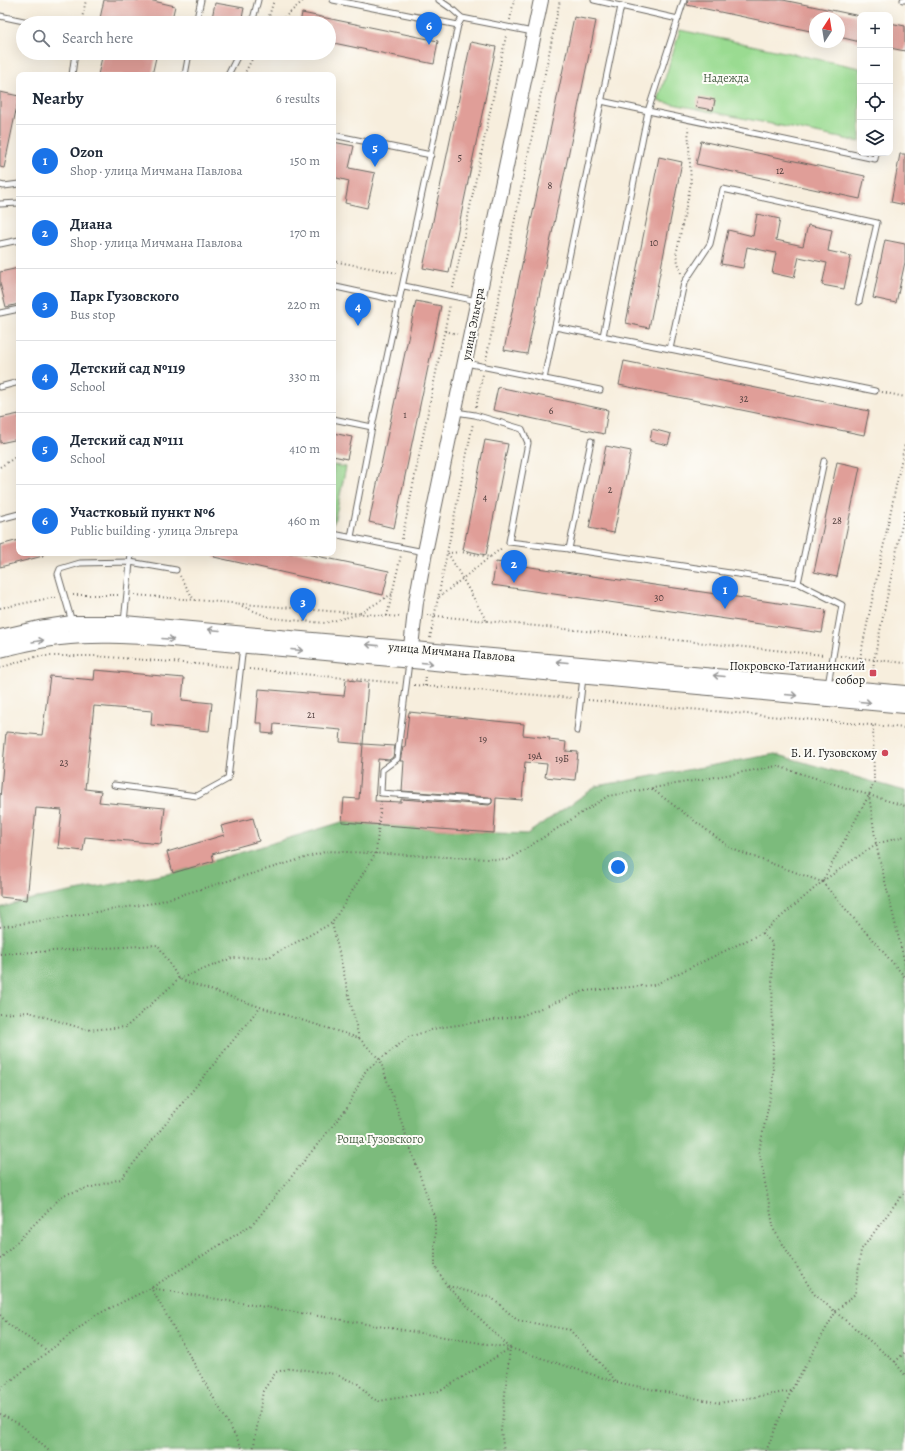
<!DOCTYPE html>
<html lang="en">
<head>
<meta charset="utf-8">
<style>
  :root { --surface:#fff; --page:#f2f2f3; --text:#1f2937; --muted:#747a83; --line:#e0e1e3; --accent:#1a73e8 }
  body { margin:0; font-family:Alegreya,serif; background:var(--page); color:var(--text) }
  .controls { position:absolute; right:12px; top:12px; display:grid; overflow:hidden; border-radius:8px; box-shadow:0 4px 16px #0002 }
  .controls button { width:36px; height:36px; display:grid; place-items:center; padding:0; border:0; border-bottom:1px solid var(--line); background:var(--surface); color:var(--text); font:20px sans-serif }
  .compass { position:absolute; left:809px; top:12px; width:36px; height:36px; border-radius:50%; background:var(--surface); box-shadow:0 4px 16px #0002; rotate:12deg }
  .you { position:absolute; left:618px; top:867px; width:14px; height:14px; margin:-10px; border:3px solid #fff; border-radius:50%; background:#1a73e8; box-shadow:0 0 0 6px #1a73e833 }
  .badge { display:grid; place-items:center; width:26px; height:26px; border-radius:50%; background:var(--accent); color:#fff; font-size:13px; font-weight:700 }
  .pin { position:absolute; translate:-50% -33px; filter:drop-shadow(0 1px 2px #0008) }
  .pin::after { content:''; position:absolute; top:21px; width:14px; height:12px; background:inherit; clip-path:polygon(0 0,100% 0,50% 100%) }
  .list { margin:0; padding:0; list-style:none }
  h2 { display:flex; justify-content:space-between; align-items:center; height:52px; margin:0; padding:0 16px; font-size:17px }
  h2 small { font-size:13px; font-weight:400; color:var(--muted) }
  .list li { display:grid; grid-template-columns:26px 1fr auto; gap:12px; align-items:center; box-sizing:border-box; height:72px; padding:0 16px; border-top:1px solid var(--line) }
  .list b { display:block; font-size:15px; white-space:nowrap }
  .list p { margin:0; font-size:13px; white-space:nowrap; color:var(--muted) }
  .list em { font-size:13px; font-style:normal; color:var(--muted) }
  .icon { flex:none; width:22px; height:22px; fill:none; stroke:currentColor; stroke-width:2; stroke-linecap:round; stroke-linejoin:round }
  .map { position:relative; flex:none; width:905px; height:1451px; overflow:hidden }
  .search { position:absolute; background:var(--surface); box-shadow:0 4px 16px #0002; left:16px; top:16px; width:320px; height:44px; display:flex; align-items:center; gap:10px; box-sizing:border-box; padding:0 14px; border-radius:22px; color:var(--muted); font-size:15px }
  .panel { position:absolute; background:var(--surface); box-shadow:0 4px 16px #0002; left:16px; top:72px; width:320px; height:484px; border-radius:8px }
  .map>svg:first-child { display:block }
  .green { fill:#9adb91; stroke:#5b7c56 }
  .forest { fill:#7bbb7b; stroke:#4c6c4c }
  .building { fill:#e09e98 }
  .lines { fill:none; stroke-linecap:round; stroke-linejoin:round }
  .lane-casing { stroke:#696660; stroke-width:7 }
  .secondary-casing { stroke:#696660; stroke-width:16 }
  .path { stroke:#696660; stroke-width:2; stroke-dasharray:1 3; stroke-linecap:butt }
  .lane { stroke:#fff; stroke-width:5 }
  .secondary { stroke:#fff; stroke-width:14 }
  .oneway { stroke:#999 }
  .poi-dot { fill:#d1495b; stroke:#fdfcf7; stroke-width:1.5 }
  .labels { text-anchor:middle; stroke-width:4; stroke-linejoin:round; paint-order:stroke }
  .number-label { font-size:10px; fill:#4d3c3b }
  .park-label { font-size:12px; fill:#485f45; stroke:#fdfcf7 }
  .street-label { font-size:12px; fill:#1c1c1c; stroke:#fdfcf7 }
  .poi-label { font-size:12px; fill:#1c1c1c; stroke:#fdfcf7; text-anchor:end }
</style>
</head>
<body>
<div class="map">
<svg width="905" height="1451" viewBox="0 0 905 1451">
  <rect width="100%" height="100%" fill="#fdfcf7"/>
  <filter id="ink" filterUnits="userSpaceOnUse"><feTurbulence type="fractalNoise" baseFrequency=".025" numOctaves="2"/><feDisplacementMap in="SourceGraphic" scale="8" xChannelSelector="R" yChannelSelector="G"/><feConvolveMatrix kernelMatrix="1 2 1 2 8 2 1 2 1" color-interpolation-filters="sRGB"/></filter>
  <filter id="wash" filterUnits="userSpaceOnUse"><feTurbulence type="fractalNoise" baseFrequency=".012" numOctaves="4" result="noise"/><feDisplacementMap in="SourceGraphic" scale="16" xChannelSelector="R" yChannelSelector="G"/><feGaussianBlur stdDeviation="0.9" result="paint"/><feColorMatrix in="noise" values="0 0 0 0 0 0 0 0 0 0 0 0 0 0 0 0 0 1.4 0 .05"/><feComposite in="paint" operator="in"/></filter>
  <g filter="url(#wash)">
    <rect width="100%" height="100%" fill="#f7eedd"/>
    <!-- green -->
    <g class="green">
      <polygon points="680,30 860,68 860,142 658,101"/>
      <polygon points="333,465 346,467 334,523 333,523"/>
    </g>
    <!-- forest -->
    <polygon class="forest" points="775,754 905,791 905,1451 0,1451 0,908 27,900 173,873 342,822 494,833 527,834 597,786"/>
    <g id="blocks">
      <!-- building -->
      <g class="building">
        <polygon points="104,0 149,0 175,6 171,23 99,23"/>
        <polygon points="688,0 783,0 860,16 860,42 839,37 839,18 815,18 815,32 687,5"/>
        <polygon points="215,3 244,8 241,23 211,23"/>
        <polygon points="302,13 438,41 434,64 329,42 329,23 300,23"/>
        <polygon points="574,17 596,21 527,354 504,350"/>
        <polygon points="890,23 905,26 905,51 890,48"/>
        <polygon points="471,42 496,47 449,273 423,268"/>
        <polygon points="103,53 157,53 152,75 98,75"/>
        <polygon points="0,92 19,96 4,168 0,167"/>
        <polygon points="698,97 715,100 713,110 696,107"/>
        <polygon points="701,141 865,176 860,199 696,164"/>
        <polygon points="333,142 354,146 349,168 375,173 367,208 345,203 349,181 333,177"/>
        <polygon points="900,154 905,154 905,205 891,202"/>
        <polygon points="659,157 682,162 649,328 626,323"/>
        <polygon points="757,214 780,219 776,240 803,246 808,225 832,230 828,251 851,256 844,289 822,285 827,263 799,257 794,278 772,273 776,253 747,247 743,268 721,264 728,230 753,236"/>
        <polygon points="885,240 905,244 905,262 896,303 873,298"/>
        <polygon points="19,268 19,304 6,307 0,283 0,272"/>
        <polygon points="416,301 441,306 394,528 369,522"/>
        <polygon points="624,361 869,411 864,435 619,385"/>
        <polygon points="498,387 608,410 604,434 493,410"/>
        <polygon points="19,414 19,439 0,443 0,418"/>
        <polygon points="652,429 671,434 668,445 650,441"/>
        <polygon points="333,433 352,437 347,459 333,456"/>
        <polygon points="485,440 508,444 486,555 463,550"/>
        <polygon points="606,446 631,451 614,533 589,528"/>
        <polygon points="837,462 860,467 837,577 814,572"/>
        <polygon points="19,540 19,553 42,553 43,556 0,567 0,545"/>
        <polygon points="214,553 302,553 389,571 383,595 214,557"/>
        <polygon points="496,562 826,610 822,633 492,585"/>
        <polygon points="95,670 184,678 182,700 212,703 209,731 151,725 152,711 94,706 85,789 101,791 99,802 165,808 161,844 85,837 83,851 58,848 62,810 36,808 27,900 0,897 0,798 6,732 42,735 50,676 94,680"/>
        <polygon points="346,680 368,682 363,744 340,742 341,730 274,724 273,734 262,733 262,723 256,723 259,689 344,696"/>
        <polygon points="409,712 524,724 523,735 550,738 549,740 566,742 565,751 578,752 575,780 545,777 547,764 525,762 522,800 496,798 494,833 342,822 344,798 359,799 363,744 395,746 393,757 389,760 378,759 375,801 401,802 401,799 489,805 492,803 492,799 489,797 402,791 404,761 400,761 403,747 405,747"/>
        <polygon points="253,818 259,841 212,854 214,861 173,873 167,852 224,835 221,826"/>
      </g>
    </g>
  </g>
  <g filter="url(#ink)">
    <use href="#blocks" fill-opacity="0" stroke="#696660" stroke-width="1"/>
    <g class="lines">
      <!-- lane casing -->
      <g class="lane-casing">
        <g id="lane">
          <polyline points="333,0 458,25"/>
          <polyline points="439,0 452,9 462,18 533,32"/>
          <polyline points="594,0 678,19"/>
          <polyline points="903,0 905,0"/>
          <polyline points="0,16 33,23"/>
          <polyline points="196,23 201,0"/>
          <polyline points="252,23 258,0"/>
          <polyline points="72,75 75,53"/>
          <polyline points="185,75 189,53"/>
          <polyline points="228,75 239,53"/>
          <polyline points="601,101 875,159 876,153"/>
          <polyline points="333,135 431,155"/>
          <polyline points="0,185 4,186 19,184"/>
          <polyline points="0,204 19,203"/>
          <polyline points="0,244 19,240"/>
          <polyline points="404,286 477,301"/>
          <polyline points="336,287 400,301"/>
          <polyline points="0,313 19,309"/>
          <polyline points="555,327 670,349 875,391"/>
          <polyline points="603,336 648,111 684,0"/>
          <polyline points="670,349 684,283 710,244 723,189 877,223 859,302"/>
          <polyline points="466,363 600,390"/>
          <polyline points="544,379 621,6"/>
          <polyline points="0,387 19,382"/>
          <polyline points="456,412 475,415 522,429 528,443 509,542 569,549 798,583 842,605 828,685"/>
          <polyline points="333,419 372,427"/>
          <polyline points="0,519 19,514"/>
          <polyline points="333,534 424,552"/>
          <polyline points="351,537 372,427 458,25 462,18"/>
          <polyline points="569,549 591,441"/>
          <polyline points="798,583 824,461"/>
          <polyline points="72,622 58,574 60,569 80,563 130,562 176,570"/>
          <polyline points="124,622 131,553"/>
          <polyline points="409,662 397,759 382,770 381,793 489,801"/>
          <polyline points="577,731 583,677"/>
          <polyline points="114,785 197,796 228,779 243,646"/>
        </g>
      </g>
      <!-- secondary casing -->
      <g class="secondary-casing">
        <g id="secondary">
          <polyline points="0,637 39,628 72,623 124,623 905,693"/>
          <path d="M0 650C20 645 40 640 60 638 94 634 128 636 161 638L905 706"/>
          <polyline points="410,656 416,602 425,552 541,0"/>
        </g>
      </g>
      <!-- path -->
      <g class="path">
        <polyline points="510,20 514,0"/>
        <polyline points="81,23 86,0"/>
        <polyline points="267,23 274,0"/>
        <polyline points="278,23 304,0"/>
        <polyline points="244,75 255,53"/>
        <polyline points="333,261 397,273"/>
        <polyline points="681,273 676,255 691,183 688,127"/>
        <polyline points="453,288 506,36"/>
        <polyline points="445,331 457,334"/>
        <polyline points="486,360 560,0"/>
        <polyline points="882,392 905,397"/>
        <polyline points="476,407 483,374"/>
        <polyline points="0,467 19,455"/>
        <polyline points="402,539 450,304"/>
        <polyline points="180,576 194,600"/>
        <polyline points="73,595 118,595"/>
        <polyline points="135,595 401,617"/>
        <polyline points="439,597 490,557"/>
        <polyline points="242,606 271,618 303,621 325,623 356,615"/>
        <polyline points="0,608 56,597"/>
        <polyline points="360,613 392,594"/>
        <polyline points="427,615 824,655"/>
        <polyline points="387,616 401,555"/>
        <polyline points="486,620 448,553 461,552 490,557 502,548"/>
        <polyline points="430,638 473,423"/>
        <polyline points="841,656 905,663"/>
        <polyline points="860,658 905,443"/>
        <polyline points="0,668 30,658 41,656 96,656 233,667"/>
        <polyline points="249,669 398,683"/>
        <polyline points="873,673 874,660 905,510"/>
        <polyline points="414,685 573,698"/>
        <polyline points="425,686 426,675"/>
        <polyline points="588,700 905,728"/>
        <polyline points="652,789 732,849 822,882 905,977"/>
        <polyline points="869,795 905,806"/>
        <polyline points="823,881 876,844 905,836"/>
        <polyline points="0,927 154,903 328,851 508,860 608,796 777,766 869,795 876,844 905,964"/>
        <polyline points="762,933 772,943 773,1084 759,1151 774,1230 814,1294 895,1362 905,1375"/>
        <polyline points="0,954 158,945 179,979 260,1007 359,1038 380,1060 435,1219 435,1266 447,1286 510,1348 501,1431 504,1451"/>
        <polyline points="0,1014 29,1012 87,1030 126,1027 179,979 232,958 269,957 332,923"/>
        <polyline points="359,1038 332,923 376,853 381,801"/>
        <polyline points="0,1259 63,1195 121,1179 260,1007"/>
        <polyline points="448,1286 492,1298 517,1320 570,1330 616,1381"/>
        <polyline points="0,1315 9,1325 48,1351"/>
        <polyline points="895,1362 905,1352"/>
        <polyline points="0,1389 94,1316 151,1288 253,1224 347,1108 366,1070 409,1037 437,1028 521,1016 584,991 654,985 762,933 822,882 869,795 874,782 873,724"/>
        <polyline points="0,1414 21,1425 49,1451"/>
        <polyline points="244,1451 151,1288 510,1348 616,1382 719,1403 791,1391"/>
        <polyline points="253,1451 263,1391 276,1372 291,1368 335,1374 358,1384 373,1399 379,1401 440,1391 509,1349"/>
        <polyline points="766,1451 791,1391 836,1311 855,1294 861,1250 905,1191"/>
      </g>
      <!-- lane -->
      <use href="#lane" class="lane"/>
      <!-- secondary -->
      <use href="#secondary" class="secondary"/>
    </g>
    <!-- one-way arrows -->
    <defs><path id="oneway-shaft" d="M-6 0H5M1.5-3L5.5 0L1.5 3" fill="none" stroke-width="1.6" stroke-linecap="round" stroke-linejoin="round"/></defs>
    <g class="oneway">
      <use href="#oneway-shaft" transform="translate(214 630) rotate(-175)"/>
      <use href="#oneway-shaft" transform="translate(168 639) rotate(5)"/>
      <use href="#oneway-shaft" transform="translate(38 641) rotate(-9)"/>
      <use href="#oneway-shaft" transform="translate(372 645) rotate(-174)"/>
      <use href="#oneway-shaft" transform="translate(297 650) rotate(5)"/>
      <use href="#oneway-shaft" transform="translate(562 662) rotate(-175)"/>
      <use href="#oneway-shaft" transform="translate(427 663) rotate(5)"/>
      <use href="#oneway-shaft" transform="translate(719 676) rotate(-175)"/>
      <use href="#oneway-shaft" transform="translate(791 695) rotate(5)"/>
      <use href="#oneway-shaft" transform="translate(865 702) rotate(5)"/>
    </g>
  </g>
  <!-- markers -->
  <g class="poi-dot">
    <rect x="869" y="669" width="8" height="8" rx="2"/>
    <circle cx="885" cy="753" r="4"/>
  </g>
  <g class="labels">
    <!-- number labels -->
    <g class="number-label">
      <text x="460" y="161">5</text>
      <text x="780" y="174">12</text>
      <text x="550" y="189">8</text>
      <text x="654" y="246">10</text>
      <text x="744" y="402">32</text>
      <text x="551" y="414">6</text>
      <text x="405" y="418">1</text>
      <text x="610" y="493">2</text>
      <text x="485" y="501">4</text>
      <text x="837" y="524">28</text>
      <text x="659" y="601">30</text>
      <text x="311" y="718">21</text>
      <text x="483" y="742">19</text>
      <text x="535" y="759">19А</text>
      <text x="562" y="762">19Б</text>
      <text x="64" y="766">23</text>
    </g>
    <!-- park labels -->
    <g class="park-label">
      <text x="726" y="82">Надежда</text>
      <text x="380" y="1143">Роща Гузовского</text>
    </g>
    <!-- street labels -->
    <g class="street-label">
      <text transform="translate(473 324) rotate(-79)" y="4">улица Эльгера</text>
      <text transform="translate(452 652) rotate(5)" y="4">улица Мичмана Павлова</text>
    </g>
    <!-- poi labels -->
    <g class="poi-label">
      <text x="865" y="670">Покровско-Татианинский<tspan x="865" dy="14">собор</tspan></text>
      <text x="877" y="757">Б. И. Гузовскому</text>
    </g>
  </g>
</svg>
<div class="controls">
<button>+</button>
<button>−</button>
<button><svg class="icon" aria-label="locate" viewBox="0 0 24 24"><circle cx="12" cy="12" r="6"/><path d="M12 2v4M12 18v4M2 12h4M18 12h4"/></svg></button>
<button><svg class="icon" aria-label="layers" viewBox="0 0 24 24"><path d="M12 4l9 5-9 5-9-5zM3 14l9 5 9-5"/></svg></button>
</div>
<svg class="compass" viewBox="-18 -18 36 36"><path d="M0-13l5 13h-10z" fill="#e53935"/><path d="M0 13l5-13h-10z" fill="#747a83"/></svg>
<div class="you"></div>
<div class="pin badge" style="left:725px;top:609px">1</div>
<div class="pin badge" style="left:514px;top:583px">2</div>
<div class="pin badge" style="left:303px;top:621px">3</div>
<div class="pin badge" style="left:358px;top:326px">4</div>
<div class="pin badge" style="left:375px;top:167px">5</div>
<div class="pin badge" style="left:429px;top:45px">6</div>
<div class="search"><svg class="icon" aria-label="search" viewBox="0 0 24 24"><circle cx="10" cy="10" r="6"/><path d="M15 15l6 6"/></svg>Search here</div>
<section class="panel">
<h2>Nearby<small>6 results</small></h2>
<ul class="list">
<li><span class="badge">1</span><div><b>Ozon</b><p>Shop · улица Мичмана Павлова</p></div><em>150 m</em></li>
<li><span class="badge">2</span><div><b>Диана</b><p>Shop · улица Мичмана Павлова</p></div><em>170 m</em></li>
<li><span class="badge">3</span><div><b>Парк Гузовского</b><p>Bus stop</p></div><em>220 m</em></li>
<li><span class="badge">4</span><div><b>Детский сад №119</b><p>School</p></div><em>330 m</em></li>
<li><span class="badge">5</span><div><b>Детский сад №111</b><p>School</p></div><em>410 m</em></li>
<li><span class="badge">6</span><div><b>Участковый пункт №6</b><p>Public building · улица Эльгера</p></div><em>460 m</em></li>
</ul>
</section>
</div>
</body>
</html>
